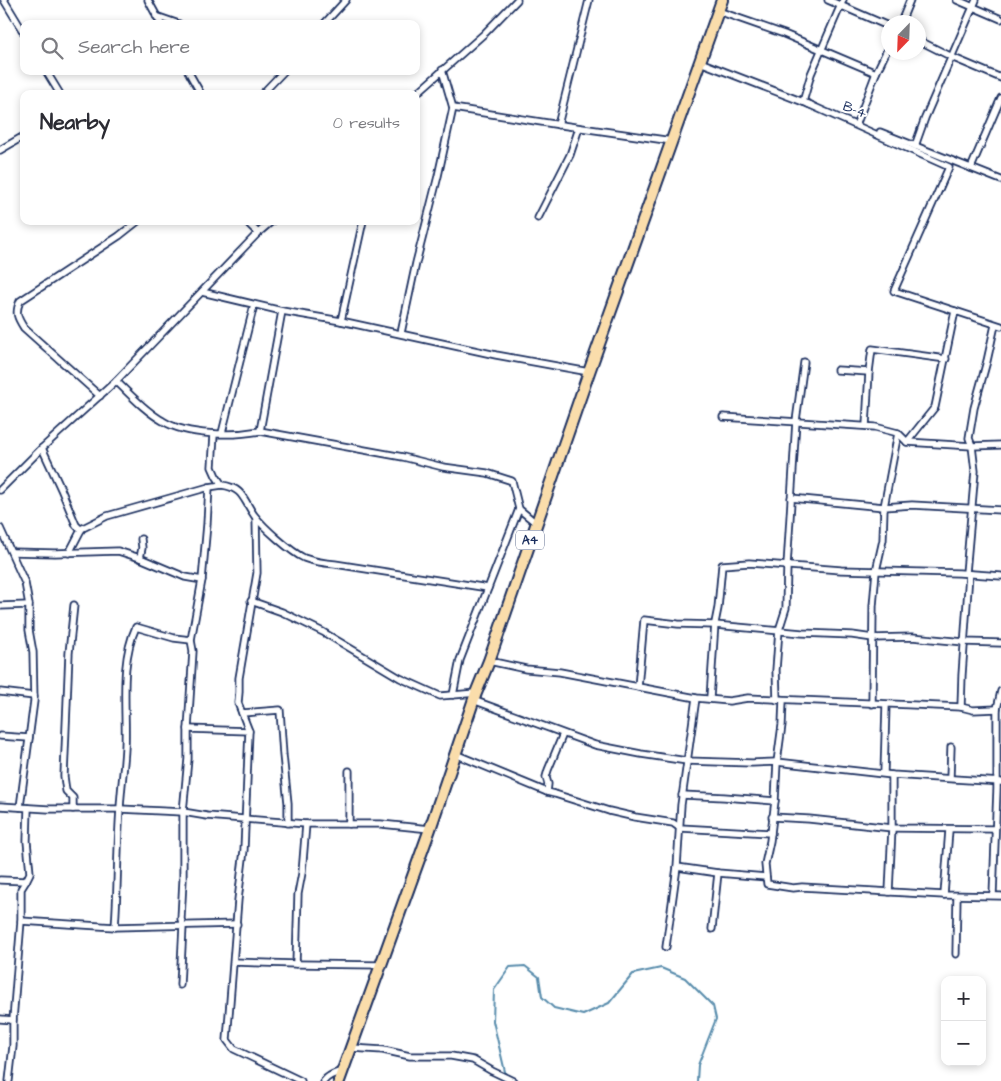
<!DOCTYPE html>
<html lang="en">
<head>
<meta charset="utf-8">
<style>
  :root { --surface:#fff; --page:#f2f2f3; --text:#2b2b33; --muted:#7c7c81; --line:#e1e1e2 }
  body { margin:0; font-family:"Architects Daughter",sans-serif; background:var(--page); color:var(--text) }
  .controls { position:absolute; right:15px; bottom:15px; display:grid; overflow:hidden; border-radius:10px; box-shadow:0 2px 8px #0003 }
  .controls button { width:45px; height:45px; display:grid; place-items:center; padding:0; border:0; border-bottom:1px solid var(--line); background:var(--surface); color:var(--text); font:25px sans-serif }
  .compass { position:absolute; left:881px; top:15px; width:45px; height:45px; border-radius:50%; background:var(--surface); box-shadow:0 2px 8px #0003; rotate:203deg }
  .list { margin:0; padding:0; list-style:none }
  h2 { display:flex; justify-content:space-between; align-items:center; height:65px; margin:0; padding:0 20px; font-size:21px }
  h2 small { font-size:16px; font-weight:400; color:var(--muted) }
  .icon { flex:none; width:28px; height:28px; fill:none; stroke:currentColor; stroke-width:2; stroke-linecap:round; stroke-linejoin:round }
  .map { position:relative; flex:none; width:1001px; height:1081px; overflow:hidden }
  .search { position:absolute; background:var(--surface); box-shadow:0 2px 8px #0003; left:20px; top:20px; width:400px; height:55px; display:flex; align-items:center; gap:12px; box-sizing:border-box; padding:0 18px; border-radius:10px; color:var(--muted); font-size:19px }
  .panel { position:absolute; background:var(--surface); box-shadow:0 2px 8px #0003; left:20px; top:90px; width:400px; height:135px; border-radius:10px }
  .map>svg:first-child { display:block }
  .lines { fill:none; stroke-linecap:round; stroke-linejoin:round }
  .stream { stroke:#588cac; stroke-width:2 }
  .street-casing { stroke:#1b2f5e; stroke-width:9 }
  .highway-casing { stroke:#1b2f5e; stroke-width:14 }
  .street { stroke:#fff; stroke-width:5.5 }
  .highway { stroke:#faddab; stroke-width:10 }
  .labels { text-anchor:middle; stroke-width:4; stroke-linejoin:round; paint-order:stroke }
  .shield { fill:#fff; stroke:#5f6d8e; stroke-width:1 }
  .shield-label { font-size:12px; font-weight:bold; fill:#1b2f5e }
  .street-label { font-size:14px; fill:#1b2f5e; stroke:#fff }
</style>
</head>
<body>
<div class="map">
<svg width="1001" height="1081" viewBox="0 0 1001 1081">
  <rect width="100%" height="100%" fill="#fff"/>
  <filter id="ink" filterUnits="userSpaceOnUse"><feTurbulence type="fractalNoise" baseFrequency=".02" numOctaves="2"/><feDisplacementMap in="SourceGraphic" scale="10" xChannelSelector="R" yChannelSelector="G"/><feConvolveMatrix kernelMatrix="1 2 1 2 8 2 1 2 1" color-interpolation-filters="sRGB"/></filter>
  <g filter="url(#ink)">
    <g class="lines">
      <!-- stream -->
      <polyline class="stream" points="505,1081 506,1076 493,1021 494,990 510,967 525,966 539,977 542,997 554,1008 583,1015 609,1003 633,974 661,968 685,978 713,1006 716,1019 698,1065 697,1081"/>
      <!-- street casing -->
      <g class="street-casing">
        <g id="street">
          <polyline points="4,0 24,33"/>
          <polyline points="148,0 161,24"/>
          <polyline points="828,0 888,26"/>
          <polyline points="957,0 1001,19"/>
          <polyline points="718,11 784,34 876,73"/>
          <polyline points="156,16 179,24"/>
          <polyline points="901,22 910,0"/>
          <polyline points="324,24 346,0"/>
          <polyline points="918,40 956,59 1001,78"/>
          <polyline points="700,62 811,105"/>
          <polyline points="46,71 60,94"/>
          <polyline points="188,71 201,94"/>
          <polyline points="262,94 284,71"/>
          <polyline points="416,94 485,33 517,0"/>
          <polyline points="803,102 811,74 843,0"/>
          <polyline points="808,104 949,167 894,291 1001,326"/>
          <polyline points="453,108 554,124 672,141"/>
          <polyline points="857,123 876,73 888,48"/>
          <polyline points="558,125 589,0"/>
          <polyline points="880,132 1001,180"/>
          <polyline points="915,146 925,118 976,0"/>
          <polyline points="0,150 24,136"/>
          <polyline points="971,168 1001,98"/>
          <polyline points="538,218 570,155 579,128"/>
          <polyline points="246,221 258,233"/>
          <polyline points="202,292 282,311 341,321 496,355 589,372"/>
          <polyline points="341,321 363,221"/>
          <polyline points="401,333 416,263 438,176 453,108 442,70"/>
          <polyline points="837,370 869,372"/>
          <path d="M116 381C131 395 145 411 163 421 187 436 233 436 260 431L403 457 443 467 487 473 512 481 519 509 536 523"/>
          <path d="M100 396 24 328C17 317 15 313 20 301L119 236 138 221"/>
          <polyline points="723,417 875,427 898,433 907,442 972,446 1001,445"/>
          <polyline points="866,426 869,372 872,349 946,359"/>
          <polyline points="260,431 282,311"/>
          <polyline points="222,433 254,305"/>
          <path d="M214 434 212 467 216 476 222 485C243 488 243 499 254 515 263 527 291 552 304 558 314 562 324 563 335 564L488 588"/>
          <polyline points="907,442 935,407 955,311"/>
          <polyline points="42,448 61,489 76,525 81,530"/>
          <polyline points="0,490 42,448 116,381 258,233 272,221"/>
          <polyline points="791,498 884,507 912,505 1001,510"/>
          <polyline points="256,518 257,573 239,678 239,692 238,703 249,731 244,850 238,900 227,1040 234,1049 301,1081"/>
          <polyline points="0,528 25,583 29,605 29,630 33,652 34,701 20,807"/>
          <polyline points="141,539 142,548 140,558 185,577 202,580"/>
          <polyline points="12,552 55,553 118,551 140,558"/>
          <polyline points="69,553 81,530 81,529 107,516 209,487 222,485"/>
          <polyline points="966,573 975,471 972,446 969,438 974,408 987,361 995,325"/>
          <polyline points="251,601 282,612 323,632 400,678 440,696 453,695"/>
          <polyline points="0,606 29,605"/>
          <polyline points="489,661 526,669 560,672 696,698 729,701 748,698 961,707 973,710 997,709"/>
          <polyline points="638,687 644,620 678,624 715,625 802,633 852,635 873,638 912,637 964,642 1001,643"/>
          <polyline points="0,692 34,696"/>
          <polyline points="476,693 453,695 460,660 519,509"/>
          <polyline points="710,698 715,623 718,608 722,565 749,563 841,570 959,573 1001,576"/>
          <polyline points="473,700 595,745 641,754 687,761 752,763 777,762 892,775 1001,782"/>
          <polyline points="777,700 776,670 779,630 786,608 787,566 796,421 804,362"/>
          <polyline points="783,700 782,725 777,762 775,801 770,841 765,864 767,884 793,888 802,887 944,895 1001,896"/>
          <polyline points="872,704 873,606 876,571 883,540 884,507 898,433"/>
          <polyline points="961,707 962,675 969,574"/>
          <polyline points="242,713 280,710 283,755 288,803 288,823"/>
          <polyline points="188,729 249,731"/>
          <polyline points="0,736 29,738"/>
          <polyline points="455,754 547,792 555,794 609,811 635,817 673,823 680,828 771,833"/>
          <polyline points="884,773 886,705"/>
          <polyline points="950,778 951,747"/>
          <polyline points="547,792 548,784 546,777 548,770 563,734"/>
          <polyline points="682,795 724,797 775,801"/>
          <polyline points="0,806 48,809 120,809 183,812 207,816 306,824 381,824 430,829"/>
          <polyline points="73,809 73,798 66,791 64,776 69,653 74,605"/>
          <polyline points="772,817 809,819 892,828 995,829"/>
          <polyline points="349,824 349,771"/>
          <polyline points="677,867 718,873 766,877"/>
          <polyline points="0,880 26,881"/>
          <polyline points="889,892 892,828 892,775"/>
          <polyline points="944,895 949,830"/>
          <polyline points="993,895 997,789 997,709 1001,691"/>
          <polyline points="21,921 115,927 237,924"/>
          <path d="M115 927C118 888 117 848 120 809 121 789 124 768 125 748 127 709 119 664 136 627L174 638 191 640"/>
          <polyline points="712,929 718,873"/>
          <polyline points="666,947 677,867 681,805 696,698"/>
          <polyline points="956,954 957,896"/>
          <polyline points="234,962 296,964 381,965"/>
          <polyline points="296,964 298,894 302,873 306,824"/>
          <polyline points="180,985 183,926 181,919 183,880 183,812 188,759 188,729 193,651 191,640 202,580 207,524 209,487"/>
          <polyline points="0,1019 13,1020"/>
          <polyline points="351,1048 383,1050 410,1056 451,1056 473,1060 492,1071 513,1081"/>
          <polyline points="9,1081 13,1046 13,1020 21,921 21,889 26,881 30,873 27,841 28,808"/>
          <path d="M324 1081C328 1075 336 1073 342 1071"/>
        </g>
      </g>
      <!-- highway casing -->
      <g class="highway-casing">
        <polyline id="highway" points="339,1081 430,829 476,693 489,661 589,372 722,0"/>
      </g>
      <!-- street -->
      <use href="#street" class="street"/>
      <!-- highway -->
      <use href="#highway" class="highway"/>
    </g>
  </g>
  <g class="labels">
    <!-- shield labels -->
    <rect class="shield" x="516" y="530.5" width="28" height="19" rx="4"/>
    <g class="shield-label">
      <text x="530" y="544">A4</text>
    </g>
    <!-- street labels -->
    <g class="street-label">
      <text transform="translate(855 109) rotate(21)" y="5">B-4</text>
    </g>
  </g>
</svg>
<div class="controls">
<button>+</button>
<button>−</button>
</div>
<svg class="compass" viewBox="-18 -18 36 36"><path d="M0-13l5 13h-10z" fill="#e53935"/><path d="M0 13l5-13h-10z" fill="#7c7c81"/></svg>
<div class="search"><svg class="icon" aria-label="search" viewBox="0 0 24 24"><circle cx="10" cy="10" r="6"/><path d="M15 15l6 6"/></svg>Search here</div>
<section class="panel">
<h2>Nearby<small>0 results</small></h2>
<ul class="list">
</ul>
</section>
</div>
</body>
</html>
